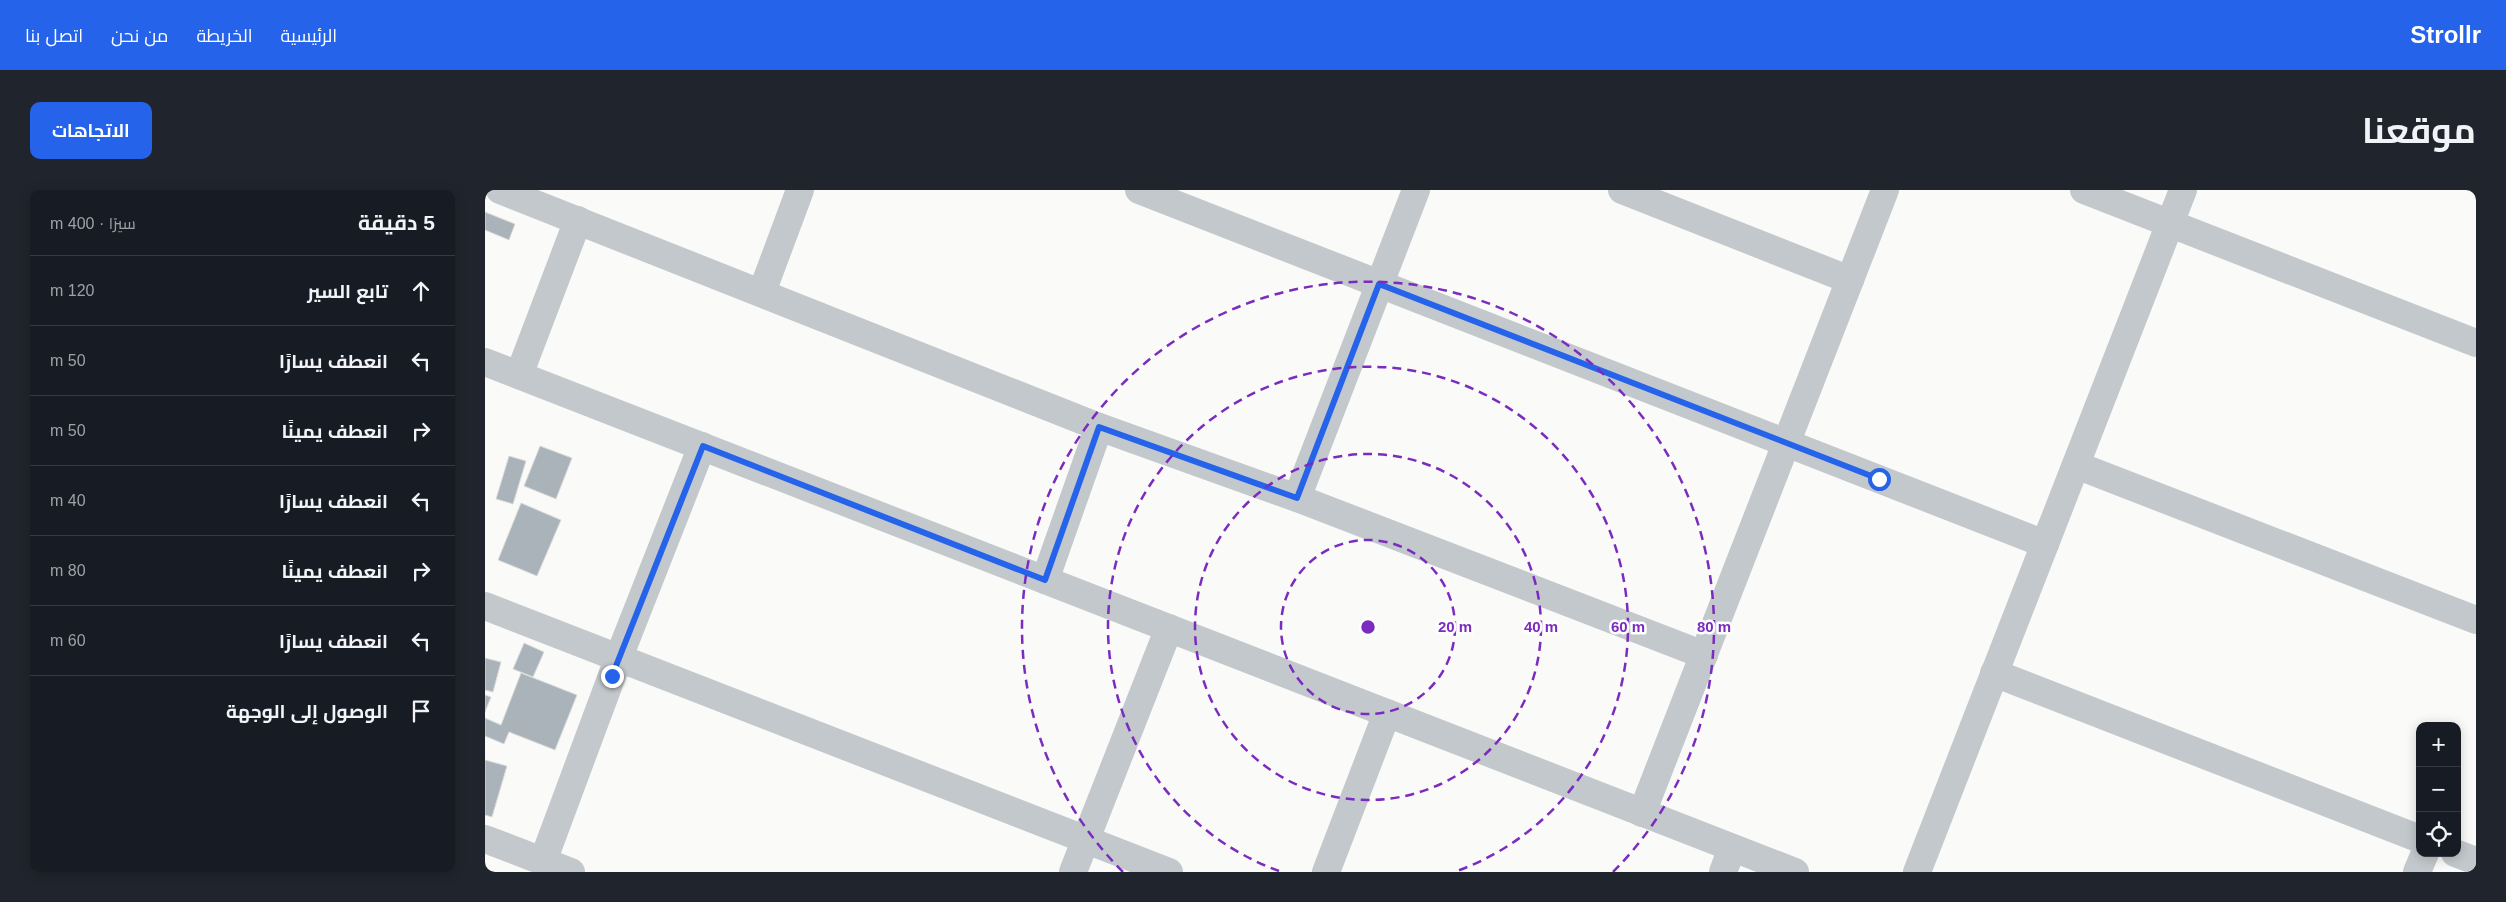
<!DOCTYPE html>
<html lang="ar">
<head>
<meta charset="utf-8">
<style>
  :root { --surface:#171b24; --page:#20242c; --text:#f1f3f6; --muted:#9ea1a6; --line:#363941; --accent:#2563eb }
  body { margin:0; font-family:Arial,Cairo,sans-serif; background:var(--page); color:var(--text); direction:rtl }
  .controls { position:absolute; right:15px; bottom:15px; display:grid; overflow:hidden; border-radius:10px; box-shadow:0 2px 12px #0003 }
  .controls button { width:45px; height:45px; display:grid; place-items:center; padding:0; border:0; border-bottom:1px solid var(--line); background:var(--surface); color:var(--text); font:25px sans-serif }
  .stop { position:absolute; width:15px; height:15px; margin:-11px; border:4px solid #2563eb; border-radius:50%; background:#fff }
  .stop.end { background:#2563eb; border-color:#fff; box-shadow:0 1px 5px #0008 }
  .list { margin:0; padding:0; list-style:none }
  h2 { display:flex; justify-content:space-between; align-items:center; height:65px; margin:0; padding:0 20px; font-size:21px }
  h2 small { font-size:16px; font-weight:400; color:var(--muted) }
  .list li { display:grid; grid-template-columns:32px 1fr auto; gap:15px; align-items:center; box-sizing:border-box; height:70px; padding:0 20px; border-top:1px solid var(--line) }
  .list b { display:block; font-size:19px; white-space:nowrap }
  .list em { font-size:16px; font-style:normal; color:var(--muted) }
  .icon { flex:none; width:28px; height:28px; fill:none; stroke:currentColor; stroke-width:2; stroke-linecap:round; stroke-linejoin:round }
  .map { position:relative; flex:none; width:1991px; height:682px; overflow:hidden; direction:ltr; border-radius:10px }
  header { display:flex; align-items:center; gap:30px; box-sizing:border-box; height:70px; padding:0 25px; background:var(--accent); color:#fff }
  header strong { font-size:24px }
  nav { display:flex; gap:28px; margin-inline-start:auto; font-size:18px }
  .intro { display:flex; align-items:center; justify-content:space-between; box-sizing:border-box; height:120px; padding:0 30px }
  h1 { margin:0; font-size:35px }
  .button { padding:12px 22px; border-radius:10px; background:var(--accent); color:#fff; font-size:18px; font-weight:700 }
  main { display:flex; gap:30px; padding:0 30px }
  aside { flex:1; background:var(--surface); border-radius:10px; box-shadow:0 2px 12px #0003 }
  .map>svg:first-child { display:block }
  .building { fill:#aab3b9; stroke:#dcdcda }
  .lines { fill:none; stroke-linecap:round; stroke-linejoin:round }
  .minor { stroke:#c3c8cc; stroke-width:28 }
  .route { stroke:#2563eb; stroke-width:6 }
  .ring { fill:none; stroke:#7b2cbf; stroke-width:2.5; stroke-dasharray:9 6 }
  .centre { fill:#7b2cbf; stroke:#fff; stroke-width:2.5 }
  .ring-label { font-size:15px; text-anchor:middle; font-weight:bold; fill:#7b2cbf; stroke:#fff; stroke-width:5; stroke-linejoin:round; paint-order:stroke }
</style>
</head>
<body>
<header>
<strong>Strollr</strong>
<nav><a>الرئيسية</a><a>الخريطة</a><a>من نحن</a><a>اتصل بنا</a></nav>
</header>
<div class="intro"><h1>موقعنا</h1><a class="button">الاتجاهات</a></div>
<main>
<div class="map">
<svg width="1991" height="682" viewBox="0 0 1991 682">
  <rect width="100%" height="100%" fill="#fafaf8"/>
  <!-- building -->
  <g class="building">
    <polygon points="0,22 30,34 24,50 0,40"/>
    <polygon points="55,256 87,268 71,309 39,296"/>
    <polygon points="24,266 41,271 28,314 11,309"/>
    <polygon points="36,313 76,330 52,386 13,370"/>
    <polygon points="39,453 59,462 48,487 28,479"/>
    <polygon points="0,468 16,472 8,502 0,500"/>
    <polygon points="36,483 92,505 70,560 24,542 19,554 0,546 0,528 16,535"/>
    <polygon points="0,505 6,507 0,522"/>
    <polygon points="0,570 22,576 7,627 0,625"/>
  </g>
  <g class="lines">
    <!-- minor -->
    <g class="minor">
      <polyline points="15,0 614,237 812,308 1219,465"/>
      <polyline points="654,0 1560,354"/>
      <polyline points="1137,0 1365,90"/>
      <polyline points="1599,0 1991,153"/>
      <polyline points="277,102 315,0"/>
      <polyline points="0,172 1310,682"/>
      <polyline points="34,185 93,30"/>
      <polyline points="1591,275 1991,430"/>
      <polyline points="812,308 931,0"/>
      <polyline points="560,390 614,237"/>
      <polyline points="0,416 684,682"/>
      <polyline points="1509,483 1935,649"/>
      <polyline points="1157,623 1400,0"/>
      <polyline points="0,649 86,682"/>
      <polyline points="1970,663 1991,671"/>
      <polyline points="58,671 134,467 217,256"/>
      <polyline points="588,682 684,438"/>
      <polyline points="841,682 902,523"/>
      <polyline points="1238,682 1247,658"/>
      <polyline points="1432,682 1698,0"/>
      <polyline points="1932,682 1940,663"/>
    </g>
  </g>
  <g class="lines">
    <!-- route -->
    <polyline class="route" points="127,486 218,256 560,390 614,237 812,308 894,94 1394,289"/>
  </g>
  <!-- distance rings -->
  <g class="ring">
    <circle cx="883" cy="437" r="87"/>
    <circle cx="883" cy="437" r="173"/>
    <path d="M794 681A260 260 0 1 1 972 681"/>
    <path d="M638 682A346 346 0 1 1 1128 682"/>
  </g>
  <circle cx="883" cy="437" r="8" class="centre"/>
  <g class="ring-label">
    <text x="970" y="442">20 m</text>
    <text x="1056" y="442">40 m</text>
    <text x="1143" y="442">60 m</text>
    <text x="1229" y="442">80 m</text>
  </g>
</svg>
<div class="controls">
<button>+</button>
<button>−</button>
<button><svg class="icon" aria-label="locate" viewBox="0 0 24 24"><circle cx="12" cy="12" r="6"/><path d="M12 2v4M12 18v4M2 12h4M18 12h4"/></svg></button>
</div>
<div class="stop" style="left:1394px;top:289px"></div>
<div class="stop end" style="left:127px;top:486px"></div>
</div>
<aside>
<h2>5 دقيقة<small>سيرًا · 400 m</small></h2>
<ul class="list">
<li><svg class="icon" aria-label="ahead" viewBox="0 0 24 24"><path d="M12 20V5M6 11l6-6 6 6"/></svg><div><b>تابع السير</b></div><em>120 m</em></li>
<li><svg class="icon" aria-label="left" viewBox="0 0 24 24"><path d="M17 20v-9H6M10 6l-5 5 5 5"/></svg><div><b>انعطف يسارًا</b></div><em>50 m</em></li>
<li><svg class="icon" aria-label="right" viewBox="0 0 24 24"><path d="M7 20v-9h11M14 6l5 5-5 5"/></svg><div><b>انعطف يمينًا</b></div><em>50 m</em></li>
<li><svg class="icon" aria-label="left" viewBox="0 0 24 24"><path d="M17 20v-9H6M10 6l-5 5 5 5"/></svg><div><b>انعطف يسارًا</b></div><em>40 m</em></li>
<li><svg class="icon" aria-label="right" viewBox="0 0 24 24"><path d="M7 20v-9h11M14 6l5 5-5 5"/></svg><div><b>انعطف يمينًا</b></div><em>80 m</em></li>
<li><svg class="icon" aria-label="left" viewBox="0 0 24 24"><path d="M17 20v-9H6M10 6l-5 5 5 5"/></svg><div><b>انعطف يسارًا</b></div><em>60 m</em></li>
<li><svg class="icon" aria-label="arrive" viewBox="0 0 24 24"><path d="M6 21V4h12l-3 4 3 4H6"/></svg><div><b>الوصول إلى الوجهة</b></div></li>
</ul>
</aside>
</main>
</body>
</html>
